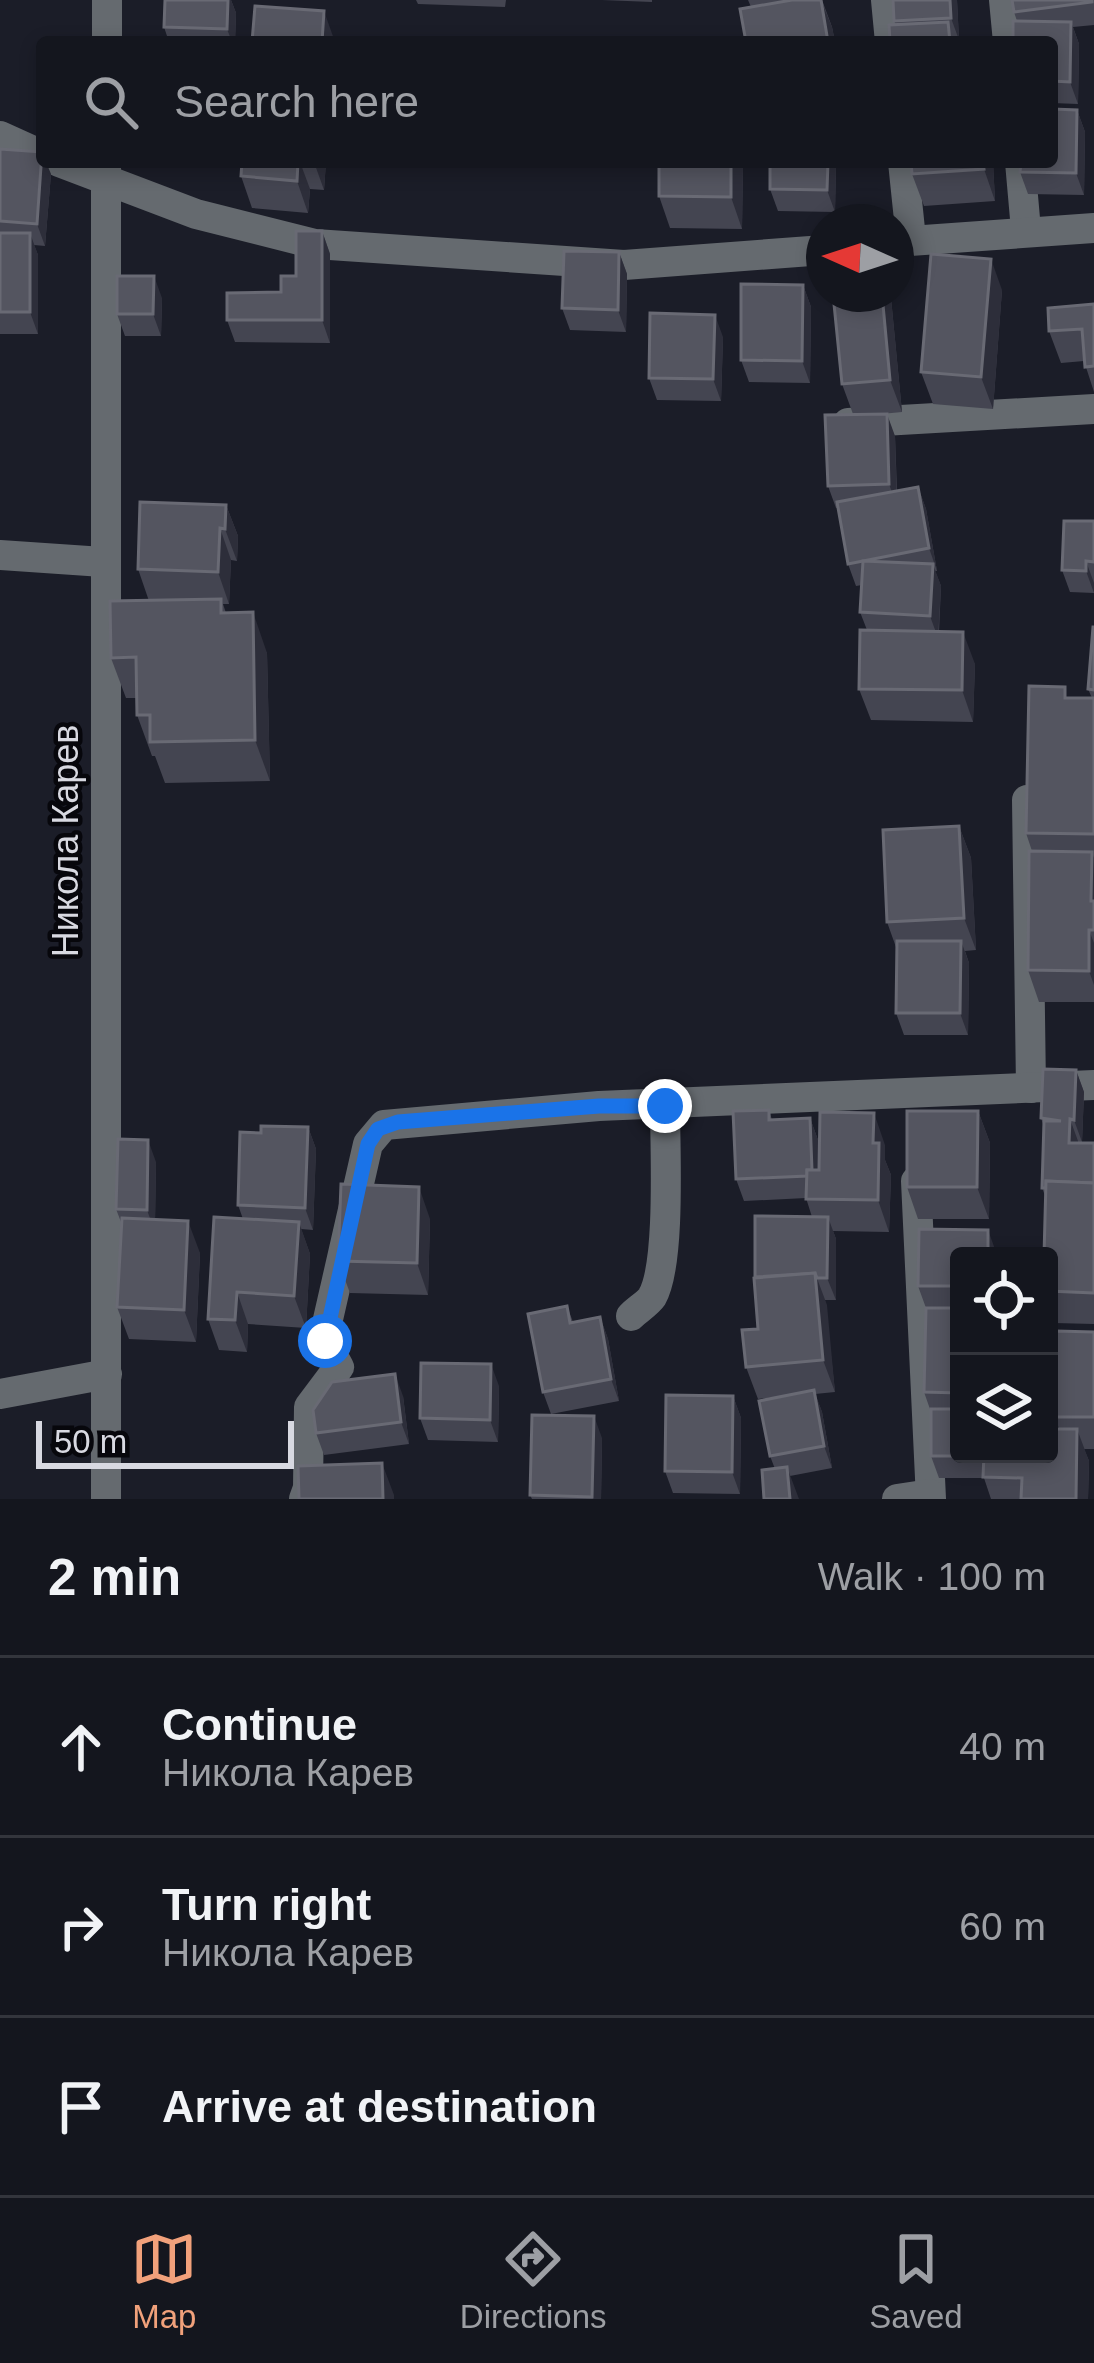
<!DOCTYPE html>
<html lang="en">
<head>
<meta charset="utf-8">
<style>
  :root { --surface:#14161e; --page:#21232b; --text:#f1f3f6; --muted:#9d9fa4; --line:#33353c; --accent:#f1a17b }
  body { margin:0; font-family:Arial,sans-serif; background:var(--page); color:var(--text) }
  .controls { position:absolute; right:36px; bottom:36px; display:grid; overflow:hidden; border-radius:12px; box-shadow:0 6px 18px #0003 }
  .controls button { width:108px; height:108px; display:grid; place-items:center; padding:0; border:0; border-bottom:3px solid var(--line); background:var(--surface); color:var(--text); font:60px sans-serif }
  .compass { position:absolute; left:806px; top:204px; width:108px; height:108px; border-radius:50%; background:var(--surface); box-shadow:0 6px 18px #0003; rotate:273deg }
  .scale { position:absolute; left:36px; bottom:30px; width:258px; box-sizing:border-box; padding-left:12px; border:6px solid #d8d9e1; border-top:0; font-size:33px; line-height:42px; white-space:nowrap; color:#d8d9e1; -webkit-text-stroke:9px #07070c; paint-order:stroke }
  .stop { position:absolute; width:36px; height:36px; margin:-27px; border:9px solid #1a73e8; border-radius:50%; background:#fff }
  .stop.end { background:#1a73e8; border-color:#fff; box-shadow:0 3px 12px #0008 }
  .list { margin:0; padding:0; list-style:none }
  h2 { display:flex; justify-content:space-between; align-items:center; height:156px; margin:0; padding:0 48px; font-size:51px }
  h2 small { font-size:39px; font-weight:400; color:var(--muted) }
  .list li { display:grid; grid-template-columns:78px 1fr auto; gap:36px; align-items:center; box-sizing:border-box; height:180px; padding:0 48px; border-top:3px solid var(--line) }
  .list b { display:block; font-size:45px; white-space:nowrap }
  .list p { margin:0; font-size:39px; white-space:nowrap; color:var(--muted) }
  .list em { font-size:39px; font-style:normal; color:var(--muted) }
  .icon { flex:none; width:66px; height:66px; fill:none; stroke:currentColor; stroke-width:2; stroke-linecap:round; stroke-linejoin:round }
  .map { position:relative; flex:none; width:1094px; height:1499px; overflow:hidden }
  .search { position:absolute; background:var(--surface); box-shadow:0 6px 18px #0003; left:36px; right:36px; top:36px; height:132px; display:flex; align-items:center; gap:30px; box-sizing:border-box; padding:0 42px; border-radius:12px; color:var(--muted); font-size:45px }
  .sheet { height:696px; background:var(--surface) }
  nav { display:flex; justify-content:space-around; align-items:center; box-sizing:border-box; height:168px; border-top:3px solid var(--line); background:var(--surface); font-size:33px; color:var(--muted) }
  nav a { display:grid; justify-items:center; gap:6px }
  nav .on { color:var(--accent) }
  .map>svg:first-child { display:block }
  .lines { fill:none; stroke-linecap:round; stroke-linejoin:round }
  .minor { stroke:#656a6f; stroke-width:30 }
  .wall { fill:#444551 }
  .shaded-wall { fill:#2d2e3a }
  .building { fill:#545560; stroke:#696a74; stroke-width:3 }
  .route { stroke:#1a73e8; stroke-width:15 }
  .labels { text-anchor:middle; stroke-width:9; stroke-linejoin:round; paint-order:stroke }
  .street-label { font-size:36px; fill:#d8d9e1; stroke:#07070c }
</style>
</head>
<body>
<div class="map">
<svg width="1094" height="1499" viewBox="0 0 1094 1499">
  <rect width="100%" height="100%" fill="#1b1d28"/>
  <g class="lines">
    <!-- minor -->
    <g class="minor">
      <polyline points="886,0 890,42"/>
      <polyline points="1004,0 1008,42"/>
      <polyline points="107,42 107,0"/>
      <polyline points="0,136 42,155"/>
      <polyline points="59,162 196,214 315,244 624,265 824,250"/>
      <polyline points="903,162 911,239"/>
      <polyline points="1020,162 1026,230"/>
      <polyline points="896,242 1094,228"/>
      <polyline points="848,423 1094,409"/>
      <polyline points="0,555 103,562"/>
      <polyline points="1027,800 1031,1088"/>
      <polyline points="916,1181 931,1499"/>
      <path d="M631 1316C637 1310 648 1303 652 1297 671 1265 665 1146 665 1106"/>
      <polyline points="0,1394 107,1374"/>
      <polyline points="106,1499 106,162"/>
      <polyline points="304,1499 308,1488 309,1407 339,1367 325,1341 326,1328 368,1144 384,1125 599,1106 1094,1085"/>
      <polyline points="897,1499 930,1494"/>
    </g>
  </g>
  <!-- wall -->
  <g class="wall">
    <polygon points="165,0 231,0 236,13 235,42 169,42 164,27"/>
    <polygon points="416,0 506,0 505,7 418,4"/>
    <polygon points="602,0 652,0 652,2"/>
    <polygon points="748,0 822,0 832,27 835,42 746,42 751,7"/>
    <polygon points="957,0 959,40 955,40 956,42 890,42 896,25 894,21"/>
    <polygon points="1094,0 1094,25 1073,27 1079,44 1078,104 1052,103 1052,42 1017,21 1014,12"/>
    <polygon points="1077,110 1085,132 1084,195 1028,194 1020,172"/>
    <polygon points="0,149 51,174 45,246 34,245 38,255 38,334 0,334"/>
    <polygon points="242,162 326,162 324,190 310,189 308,213 252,208 241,176"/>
    <polygon points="743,162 742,229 670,228 659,196"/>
    <polygon points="836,162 835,212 778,211 770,189"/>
    <polygon points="993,162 995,201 924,206 912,174"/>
    <polygon points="322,231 330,254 330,343 235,342 227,320 281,292 296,276"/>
    <polygon points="619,252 627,274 626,332 570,330 562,308"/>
    <polygon points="803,285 811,307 810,383 749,382 741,360"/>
    <polygon points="1002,290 993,409 933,404 921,372"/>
    <polygon points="833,294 890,294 891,298 902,412 881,414 895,436 897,491 918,487 926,509 937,571 935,571 941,586 939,632 975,664 973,722 871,720 859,689 867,630 860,612 862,585 856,586 848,564 838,508 836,508 828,486 853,414 842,384"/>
    <polygon points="162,298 161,336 125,336 117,314"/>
    <polygon points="1094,304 1094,392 1084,361 1061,363 1049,331"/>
    <polygon points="723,337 721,401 657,400 649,378"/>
    <polygon points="226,505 238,536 237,561 231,560 229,604 223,604 226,613 267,653 270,781 165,783 155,756 152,756 137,715 137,698 126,698 111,658 149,601 138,569"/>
    <polygon points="1094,521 1094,593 1070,592 1062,570"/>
    <polygon points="1094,627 1094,1002 1039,1002 1028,970 1032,851 1026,833 1069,698 1092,698 1088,689"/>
    <polygon points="959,826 971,858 976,950 965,951 969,963 968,1035 904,1035 896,1013 897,950 887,922"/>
    <polygon points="1076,1070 1084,1092 1082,1142 1078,1143 1094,1143 1094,1324 1054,1323 1049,1309 1049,1256 1046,1198 1042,1188 1044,1127 1041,1118"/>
    <polygon points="769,1110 772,1120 810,1118 818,1140 819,1159 885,1145 885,1160 891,1175 889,1232 833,1231 836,1239 836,1300 825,1300 835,1392 815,1394 822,1412 832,1468 790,1476 775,1469 770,1456 777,1397 758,1399 746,1367 758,1329 812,1217 806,1198 744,1201 736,1179"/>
    <polygon points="978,1111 990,1143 989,1219 918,1219 907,1187"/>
    <polygon points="308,1127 316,1149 313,1230 301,1229 310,1254 306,1328 248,1324 247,1352 219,1350 208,1319 243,1219 238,1205 261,1133"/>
    <polygon points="156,1162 155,1219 200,1253 196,1342 129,1339 117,1307 121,1222 116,1209"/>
    <polygon points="430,1219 428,1295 350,1293 338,1261"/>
    <polygon points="959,1256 959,1454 1059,1429 1055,1417 1094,1332 1094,1449 1084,1449 1089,1461 1088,1499 991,1499 984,1478 939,1478 931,1456 931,1412 924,1392 926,1308 918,1286"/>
    <polygon points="567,1306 573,1322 600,1317 608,1339 619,1401 551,1414 543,1392"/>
    <polygon points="499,1386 498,1442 428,1440 420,1418"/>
    <polygon points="403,1396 409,1444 324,1455 316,1433"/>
    <polygon points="733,1396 741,1418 740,1494 673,1493 665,1471"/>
    <polygon points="602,1438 601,1499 532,1499 530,1495"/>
  </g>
  <!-- shaded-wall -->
  <g class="shaded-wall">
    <polygon points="228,0 231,0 236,13 235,42 232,42 227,29"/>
    <polygon points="821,0 832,27 835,42 828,42"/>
    <polygon points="950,0 957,0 959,40 951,18"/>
    <polygon points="324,11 335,42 322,42"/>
    <polygon points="1071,22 1079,44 1078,104 1070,82"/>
    <polygon points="1077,110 1085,132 1084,195 1076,173"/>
    <polygon points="42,162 46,162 51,174 45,246 37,224"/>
    <polygon points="298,162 300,162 310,189 308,213 297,181"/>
    <polygon points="314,162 326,162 324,190"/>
    <polygon points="731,162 743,162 742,229 731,197"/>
    <polygon points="828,162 836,162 835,212 827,190"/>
    <polygon points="983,162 993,162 995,201 984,169"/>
    <polygon points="322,231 330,254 330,343 322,320"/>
    <polygon points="30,233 38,255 38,334 30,312"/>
    <polygon points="619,252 627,274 626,332 618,310"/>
    <polygon points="991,259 1002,290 993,409 981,377"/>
    <polygon points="154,276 162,298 161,336 153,314"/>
    <polygon points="803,285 811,307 810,383 802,361"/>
    <polygon points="882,294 890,294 891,298 902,412 890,380"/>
    <polygon points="715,315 723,337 721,401 713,379"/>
    <polygon points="887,414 895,436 897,506 889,484"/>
    <polygon points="918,487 926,509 937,571 929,548"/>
    <polygon points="226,505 238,536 237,561 225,529"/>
    <polygon points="220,528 231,560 229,604 218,572"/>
    <polygon points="1086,561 1094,583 1094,593 1086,571"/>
    <polygon points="933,564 941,586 938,638 930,616"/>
    <polygon points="253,612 267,653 270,781 255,740"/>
    <polygon points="963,632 975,664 973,722 962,690"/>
    <polygon points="959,826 971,858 976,950 964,918"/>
    <polygon points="1092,852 1094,858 1094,910 1091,901"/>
    <polygon points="1089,930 1094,943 1094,985 1089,971"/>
    <polygon points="961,941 969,963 968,1035 960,1013"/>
    <polygon points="1076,1070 1084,1092 1082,1142 1074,1120"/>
    <polygon points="978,1111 990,1143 989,1219 977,1187"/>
    <polygon points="874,1113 885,1145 885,1160 891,1175 889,1232 878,1200 873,1143"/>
    <polygon points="810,1118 818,1140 820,1198 812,1176"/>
    <polygon points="1070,1119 1078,1141 1077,1165 1069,1143"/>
    <polygon points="308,1127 316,1149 313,1230 305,1208"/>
    <polygon points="148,1140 156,1162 155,1232 147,1210"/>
    <polygon points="419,1187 430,1219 428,1295 417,1263"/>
    <polygon points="828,1217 836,1239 836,1300 827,1278"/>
    <polygon points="188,1221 200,1253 196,1342 184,1310"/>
    <polygon points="299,1222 310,1254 306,1328 294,1296"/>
    <polygon points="988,1230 996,1252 996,1256 988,1253"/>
    <polygon points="815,1273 827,1305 835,1392 823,1360"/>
    <polygon points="237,1292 248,1324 247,1352 235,1320"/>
    <polygon points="600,1317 608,1339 619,1401 611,1379"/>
    <polygon points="491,1364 499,1386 498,1442 490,1420"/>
    <polygon points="395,1374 403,1396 409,1444 401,1422"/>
    <polygon points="814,1390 822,1412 832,1468 824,1446"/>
    <polygon points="733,1396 741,1418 740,1494 732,1472"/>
    <polygon points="594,1416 602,1438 601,1499 593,1499 592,1497"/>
    <polygon points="1077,1429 1089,1461 1088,1499 1076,1499"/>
    <polygon points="382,1463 394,1495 394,1499 383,1499"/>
    <polygon points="787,1467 799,1499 790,1499"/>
  </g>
  <!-- building -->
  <g class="building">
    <polygon points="165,0 228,0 227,29 164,27"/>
    <polygon points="792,0 821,0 828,42 746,42 740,9"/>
    <polygon points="893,0 950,0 951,18 894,21"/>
    <polygon points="1012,0 1092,0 1092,2 1014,12"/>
    <polygon points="255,6 324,11 322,42 252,42"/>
    <polygon points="1013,21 1071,22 1070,82 1052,81 1052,42 1013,42"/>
    <polygon points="948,22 950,42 890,42 889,25"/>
    <polygon points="1052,109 1077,110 1076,173 1020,172 1021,162 1052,162"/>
    <polygon points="0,149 42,152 37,224 0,221"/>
    <polygon points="242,162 298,162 297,181 241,176"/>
    <polygon points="659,162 731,162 731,197 659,196"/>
    <polygon points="770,162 828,162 827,190 770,189"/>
    <polygon points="911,162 983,162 984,169 912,174"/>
    <polygon points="296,231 322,231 322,320 227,320 227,293 281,292 281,276 296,276"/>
    <rect x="0" y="233" width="30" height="79"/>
    <polygon points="564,251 619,252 618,310 562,308"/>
    <polygon points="931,254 991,259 981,377 921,372"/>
    <polygon points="117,276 154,276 153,314 117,314"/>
    <polygon points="741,284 803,285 802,361 741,360"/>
    <polygon points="833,294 882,294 890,380 842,384"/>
    <polygon points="1094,304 1094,366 1085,367 1082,329 1049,331 1048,308"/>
    <polygon points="650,313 715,315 713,379 649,378"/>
    <polygon points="887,414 889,484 828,486 825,415"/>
    <polygon points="918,487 929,548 848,564 837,502"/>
    <polygon points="140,502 226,505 225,529 220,528 218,572 138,569"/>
    <polygon points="1064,521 1094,521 1094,562 1086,561 1086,571 1062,570"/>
    <polygon points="863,561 933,564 930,616 860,612"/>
    <polygon points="221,599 221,613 253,612 255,740 150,742 150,715 137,715 136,657 111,658 110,601"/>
    <polygon points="1093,627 1094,627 1094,690 1088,689"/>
    <polygon points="860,630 963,632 962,690 859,689"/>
    <polygon points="1029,686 1065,687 1065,698 1094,698 1094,834 1026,833"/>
    <polygon points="959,826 964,918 887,922 883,830"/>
    <polygon points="1029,851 1092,852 1091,901 1094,901 1094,930 1089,930 1089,971 1028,970"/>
    <polygon points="897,941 961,941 960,1013 896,1013"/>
    <polygon points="1043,1069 1076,1070 1074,1120 1070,1119 1069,1143 1094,1143 1094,1183 1046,1181 1046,1188 1042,1188 1044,1121 1061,1121 1041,1118"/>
    <polygon points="769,1110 769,1120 810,1118 812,1170 807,1170 807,1176 736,1179 733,1111"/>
    <polygon points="907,1111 978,1111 977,1187 907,1187"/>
    <polygon points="820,1112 874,1113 873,1143 879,1143 878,1200 806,1199 807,1170 819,1170"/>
    <polygon points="261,1126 308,1127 305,1208 238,1205 240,1132 261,1133"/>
    <polygon points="118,1139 148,1140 147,1210 116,1209"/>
    <polygon points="1046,1181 1094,1183 1094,1293 1049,1291 1049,1256 1044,1256"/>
    <polygon points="341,1184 419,1187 417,1263 338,1261"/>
    <polygon points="755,1216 828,1217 827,1278 817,1278 815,1273 755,1277"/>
    <polygon points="214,1217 299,1222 294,1296 237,1292 235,1320 208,1319"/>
    <polygon points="122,1218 188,1221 184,1310 117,1307"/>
    <polygon points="919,1229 988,1230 988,1253 1003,1253 1003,1256 959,1256 959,1286 918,1286"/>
    <polygon points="815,1273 823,1360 746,1367 742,1330 758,1329 754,1278"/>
    <polygon points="567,1306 570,1323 600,1317 611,1379 543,1392 528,1314"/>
    <polygon points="926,1308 959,1308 959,1393 924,1392"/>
    <polygon points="1056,1331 1094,1332 1094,1417 1055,1417"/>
    <polygon points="421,1363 491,1364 490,1420 420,1418"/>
    <polygon points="395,1374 401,1422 316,1433 313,1410 332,1382"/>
    <polygon points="814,1390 824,1446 770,1456 759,1401"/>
    <polygon points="666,1395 733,1396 732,1472 665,1471"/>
    <polygon points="931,1409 959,1409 959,1454 983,1454 983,1456 931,1456"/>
    <polygon points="532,1415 594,1416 592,1497 530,1495"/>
    <polygon points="1049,1429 1077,1429 1076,1499 1021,1499 1022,1478 983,1477 984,1454 1049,1454"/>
    <polygon points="382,1463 383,1499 299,1499 298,1466"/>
    <polygon points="787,1467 790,1499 764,1499 762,1470"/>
  </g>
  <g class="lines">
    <!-- route -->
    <polyline class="route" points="325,1341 368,1144 378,1129 398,1122 599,1106 665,1106"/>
  </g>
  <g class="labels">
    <!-- street labels -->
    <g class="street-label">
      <text transform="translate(65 841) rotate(-90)" y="13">Никола Карев</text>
    </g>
  </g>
</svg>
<div class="controls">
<button><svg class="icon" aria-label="locate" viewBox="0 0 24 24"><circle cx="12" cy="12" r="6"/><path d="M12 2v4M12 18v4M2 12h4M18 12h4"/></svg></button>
<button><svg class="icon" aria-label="layers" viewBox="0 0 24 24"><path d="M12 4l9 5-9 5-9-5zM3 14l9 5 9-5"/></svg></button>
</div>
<svg class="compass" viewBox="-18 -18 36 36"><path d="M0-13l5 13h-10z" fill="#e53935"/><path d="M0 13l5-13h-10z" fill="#9d9fa4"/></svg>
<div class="scale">50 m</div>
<div class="stop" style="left:325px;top:1341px"></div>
<div class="stop end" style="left:665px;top:1106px"></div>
<div class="search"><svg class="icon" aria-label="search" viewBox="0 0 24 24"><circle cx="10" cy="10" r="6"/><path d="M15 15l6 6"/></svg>Search here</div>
</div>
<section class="sheet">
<h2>2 min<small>Walk · 100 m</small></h2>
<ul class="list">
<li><svg class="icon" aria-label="ahead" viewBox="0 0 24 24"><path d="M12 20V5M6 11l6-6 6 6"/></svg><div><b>Continue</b><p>Никола Карев</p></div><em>40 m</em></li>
<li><svg class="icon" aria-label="right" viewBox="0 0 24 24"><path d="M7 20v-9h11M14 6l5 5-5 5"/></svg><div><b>Turn right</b><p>Никола Карев</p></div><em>60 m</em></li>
<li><svg class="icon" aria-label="arrive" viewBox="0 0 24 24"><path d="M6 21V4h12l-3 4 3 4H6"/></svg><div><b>Arrive at destination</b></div></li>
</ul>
</section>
<nav>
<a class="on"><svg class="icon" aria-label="map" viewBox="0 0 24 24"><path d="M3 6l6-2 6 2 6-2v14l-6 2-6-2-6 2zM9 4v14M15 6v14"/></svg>Map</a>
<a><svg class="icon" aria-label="directions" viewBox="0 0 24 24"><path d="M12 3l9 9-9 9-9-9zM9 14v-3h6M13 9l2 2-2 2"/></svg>Directions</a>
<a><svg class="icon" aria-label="saved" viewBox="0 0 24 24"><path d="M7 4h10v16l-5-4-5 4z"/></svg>Saved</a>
</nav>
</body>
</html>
